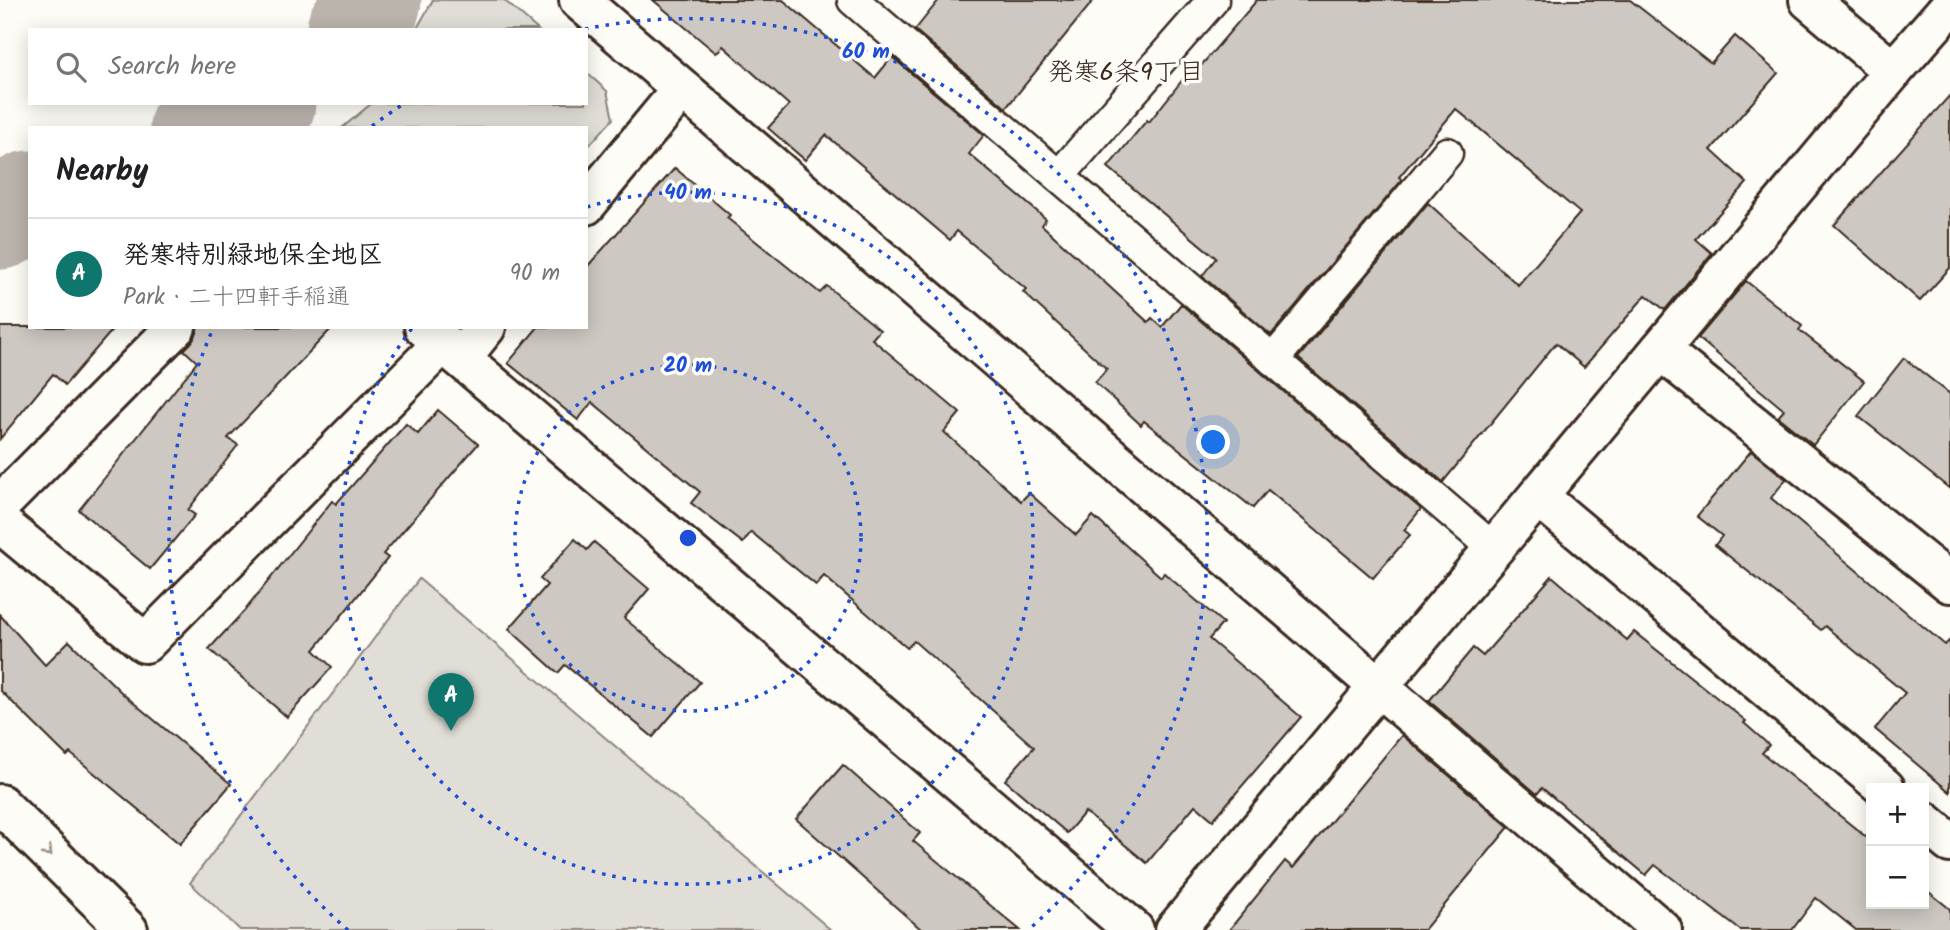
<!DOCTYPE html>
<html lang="en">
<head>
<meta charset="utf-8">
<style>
  :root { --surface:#fff; --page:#f6f6f6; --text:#202124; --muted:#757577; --line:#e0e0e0; --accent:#0f766e }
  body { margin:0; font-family:Kalam,"Klee One",sans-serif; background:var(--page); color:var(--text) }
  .controls { position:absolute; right:21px; bottom:21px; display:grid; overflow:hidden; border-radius:0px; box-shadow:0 4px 18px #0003 }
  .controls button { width:63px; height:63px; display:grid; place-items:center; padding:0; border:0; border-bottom:2px solid var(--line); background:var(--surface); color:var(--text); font:35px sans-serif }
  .you { position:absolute; left:1214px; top:443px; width:24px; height:24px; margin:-18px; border:5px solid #fff; border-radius:50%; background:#1a73e8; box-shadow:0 0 0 10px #1a73e833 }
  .badge { display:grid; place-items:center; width:46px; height:46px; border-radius:50%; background:var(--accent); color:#fff; font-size:23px; font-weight:700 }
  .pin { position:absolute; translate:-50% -58px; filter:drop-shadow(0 2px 4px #0008) }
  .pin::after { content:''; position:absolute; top:37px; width:24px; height:21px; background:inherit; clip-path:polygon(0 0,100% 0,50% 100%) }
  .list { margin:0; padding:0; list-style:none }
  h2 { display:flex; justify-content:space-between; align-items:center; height:91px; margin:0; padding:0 28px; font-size:30px }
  h2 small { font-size:23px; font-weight:400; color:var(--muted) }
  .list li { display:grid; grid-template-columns:46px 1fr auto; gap:21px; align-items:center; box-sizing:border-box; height:112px; padding:0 28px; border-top:2px solid var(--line) }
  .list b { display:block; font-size:26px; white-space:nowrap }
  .list p { margin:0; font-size:23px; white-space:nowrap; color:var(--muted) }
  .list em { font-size:23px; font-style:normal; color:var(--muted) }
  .icon { flex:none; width:38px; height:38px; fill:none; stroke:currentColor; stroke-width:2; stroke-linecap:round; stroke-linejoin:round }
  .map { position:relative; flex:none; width:1950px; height:930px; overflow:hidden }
  .search { position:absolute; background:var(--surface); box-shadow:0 4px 18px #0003; left:28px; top:28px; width:560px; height:77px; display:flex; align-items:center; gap:18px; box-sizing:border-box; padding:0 24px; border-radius:0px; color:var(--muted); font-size:26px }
  .panel { position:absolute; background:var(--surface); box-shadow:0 4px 18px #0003; left:28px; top:126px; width:560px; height:203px; border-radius:0px }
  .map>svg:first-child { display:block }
  .green { fill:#e1ded7; stroke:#8e847a; stroke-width:2 }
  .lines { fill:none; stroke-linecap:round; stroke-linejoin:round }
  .river { stroke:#bbb4ad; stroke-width:103 }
  .building { fill:#cdc8c2; stroke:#3b2a1e; stroke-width:2 }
  .service-casing { stroke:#3b2a1e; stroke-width:35 }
  .minor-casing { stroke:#3b2a1e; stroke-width:44 }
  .tertiary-casing { stroke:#3b2a1e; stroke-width:44 }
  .service { stroke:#fdfcf7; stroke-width:30 }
  .minor { stroke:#fdfcf7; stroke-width:38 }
  .tertiary { stroke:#fdfcf7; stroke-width:38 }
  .oneway { stroke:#9c938a }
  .ring { fill:none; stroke:#1d4ed8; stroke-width:3.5; stroke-dasharray:3.5 7 }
  .labels { text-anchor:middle; stroke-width:7; stroke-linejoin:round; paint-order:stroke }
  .neighbourhood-label { font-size:26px; fill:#3b2a1e; stroke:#fdfcf7 }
  .centre { fill:#1d4ed8; stroke:#fdfcf7; stroke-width:3.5 }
  .ring-label { font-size:21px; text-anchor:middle; font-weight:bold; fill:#1d4ed8; stroke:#fdfcf7; stroke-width:7; stroke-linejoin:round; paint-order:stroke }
</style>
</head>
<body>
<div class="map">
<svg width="1950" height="930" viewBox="0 0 1950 930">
  <rect width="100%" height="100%" fill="#fdfcf7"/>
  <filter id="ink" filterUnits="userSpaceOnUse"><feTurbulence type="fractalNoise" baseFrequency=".0143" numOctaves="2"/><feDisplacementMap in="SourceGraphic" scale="14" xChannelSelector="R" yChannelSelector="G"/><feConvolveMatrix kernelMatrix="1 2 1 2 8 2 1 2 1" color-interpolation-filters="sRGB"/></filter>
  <g filter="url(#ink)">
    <!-- green -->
    <g class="green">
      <polygon points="433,0 504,0 538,30 416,30"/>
      <polygon points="586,72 607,91 613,119 586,149 586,128 342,128 372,103 586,103"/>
      <polygon points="419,579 831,930 240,930 190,883"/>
    </g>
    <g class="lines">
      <!-- river -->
      <g class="river">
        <polyline points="358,30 364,22 370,0"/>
        <polyline points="201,128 264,103"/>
        <polyline points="0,218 30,202"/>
      </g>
    </g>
    <!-- building -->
    <g class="building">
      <polygon points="653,0 783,0 875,78 892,57 984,135 969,154 1046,219 1042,225 1148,322 1152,318 1162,327 1181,304 1421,509 1404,530 1410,535 1373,578 1268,490 1253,508 1144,421 1141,425 1099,386 1095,382 1107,369 1023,292 1026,289 957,231 950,240 826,135 805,160 768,128 789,105 723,46 716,53"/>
      <polygon points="939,0 1094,0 1006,108 915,30"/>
      <polygon points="1257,0 1630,0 1711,63 1735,36 1778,73 1711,150 1747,183 1696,239 1712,253 1665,310 1646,295 1584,367 1556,343 1443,482 1298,358 1428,203 1518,285 1580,213 1456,109 1399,177 1402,180 1271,335 1202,276 1216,258 1108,167 1147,120 1149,122 1195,64 1200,67"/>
      <polygon points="1950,95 1950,268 1920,301 1834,225"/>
      <polygon points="675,168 730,215 727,218 820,293 827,286 880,330 872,339 960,413 944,432 1021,501 1029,493 1076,535 1093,516 1161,577 1164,573 1223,623 1209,639 1301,717 1213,820 1195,805 1147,863 1085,812 1067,833 1005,780 1034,747 914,641 907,648 824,576 816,585 751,532 743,543 691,503 700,492 592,402 578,420 508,363 538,327 586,327 586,268"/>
      <polygon points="1746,281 1802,326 1799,330 1864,381 1813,445 1778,417 1784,410 1698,338"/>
      <polygon points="0,327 115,327 65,385 53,374 0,439"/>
      <polygon points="197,327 333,327 228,438 238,445 188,510 195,515 150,569 79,510 197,362 184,350 192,342 197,333"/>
      <polygon points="1904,358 1950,394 1950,489 1858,416"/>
      <polygon points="438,410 478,444 383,554 388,558 314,650 332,667 287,717 209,649 246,609 332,501 336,504 406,424 418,434"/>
      <polygon points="1751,451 1786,479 1771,498 1945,645 1950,640 1950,792 1875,729 1905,693 1825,626 1821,630 1715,545 1722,536 1697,516"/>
      <polygon points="575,539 587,550 594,542 649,589 624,618 700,682 653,737 565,665 558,673 509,629 547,585 540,579"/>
      <polygon points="1552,576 1627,640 1634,632 1746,721 1744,723 1769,745 1762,753 1871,841 1871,904 1924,904 1924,888 1950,909 1950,930 1856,930 1816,898 1792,930 1740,930 1655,865 1646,875 1542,788 1537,794 1429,701 1473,648 1483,656"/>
      <polygon points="0,615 45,665 69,641 123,694 231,784 180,844 70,753 67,756 0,690"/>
      <polygon points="1402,735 1509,827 1424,930 1229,930 1285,861 1293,868"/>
      <polygon points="843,765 920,833 913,841 1020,930 922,930 796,819"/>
    </g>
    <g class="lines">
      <!-- service casing -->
      <g class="service-casing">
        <g id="service">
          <polyline points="853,0 1494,549"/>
          <polyline points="1059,176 1213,0"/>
          <polyline points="1273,360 1447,153"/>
        </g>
      </g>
      <!-- minor casing -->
      <g class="minor-casing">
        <g id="minor">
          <polyline points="579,0 1662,930"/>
          <polyline points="1809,0 1893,71"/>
          <polyline points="586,205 682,89"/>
          <polyline points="424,327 1134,930"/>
          <polyline points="1660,350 1950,583"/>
          <polyline points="461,358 486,327"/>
          <polyline points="1538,496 1885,788"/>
          <polyline points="0,505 176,327"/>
          <polyline points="0,523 145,643 443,343"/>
          <polyline points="1924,821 1950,843"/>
          <polyline points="1175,930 1893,71 1950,6"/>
        </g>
      </g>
      <!-- tertiary casing -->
      <g class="tertiary-casing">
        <polyline id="tertiary" points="0,804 128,930"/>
      </g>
      <!-- service -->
      <use href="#service" class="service"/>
      <!-- minor -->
      <use href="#minor" class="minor"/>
      <!-- tertiary -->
      <use href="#tertiary" class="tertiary"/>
    </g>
    <!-- one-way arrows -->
    <defs><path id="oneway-chevron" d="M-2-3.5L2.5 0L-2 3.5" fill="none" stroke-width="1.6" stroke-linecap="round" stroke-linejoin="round" transform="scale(1.75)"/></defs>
    <use class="oneway" href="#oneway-chevron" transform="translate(48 852) rotate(45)"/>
  </g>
  <!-- distance rings -->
  <g class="ring">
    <circle cx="688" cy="538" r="173"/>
    <path d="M587 207A346 346 0 1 1 413 327"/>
    <path d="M348 930A519 519 0 0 1 212 331M372 126A519 519 0 0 1 402 105M585 29A519 519 0 0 1 1028 930"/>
  </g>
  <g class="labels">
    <!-- neighbourhood labels -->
    <g class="neighbourhood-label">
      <text x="1126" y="80">発寒6条9丁目</text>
    </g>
  </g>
  <circle cx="688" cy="538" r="10" class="centre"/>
  <g class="ring-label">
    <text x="866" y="58">60 m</text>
    <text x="688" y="199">40 m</text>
    <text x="688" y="372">20 m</text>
  </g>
</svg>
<div class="controls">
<button>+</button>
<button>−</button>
</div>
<div class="you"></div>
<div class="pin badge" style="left:451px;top:731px">A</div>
<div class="search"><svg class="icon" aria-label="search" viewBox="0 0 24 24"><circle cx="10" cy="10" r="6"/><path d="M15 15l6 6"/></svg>Search here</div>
<section class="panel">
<h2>Nearby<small></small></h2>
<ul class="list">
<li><span class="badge">A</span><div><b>発寒特別緑地保全地区</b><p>Park · 二十四軒手稲通</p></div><em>90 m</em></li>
</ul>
</section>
</div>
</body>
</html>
